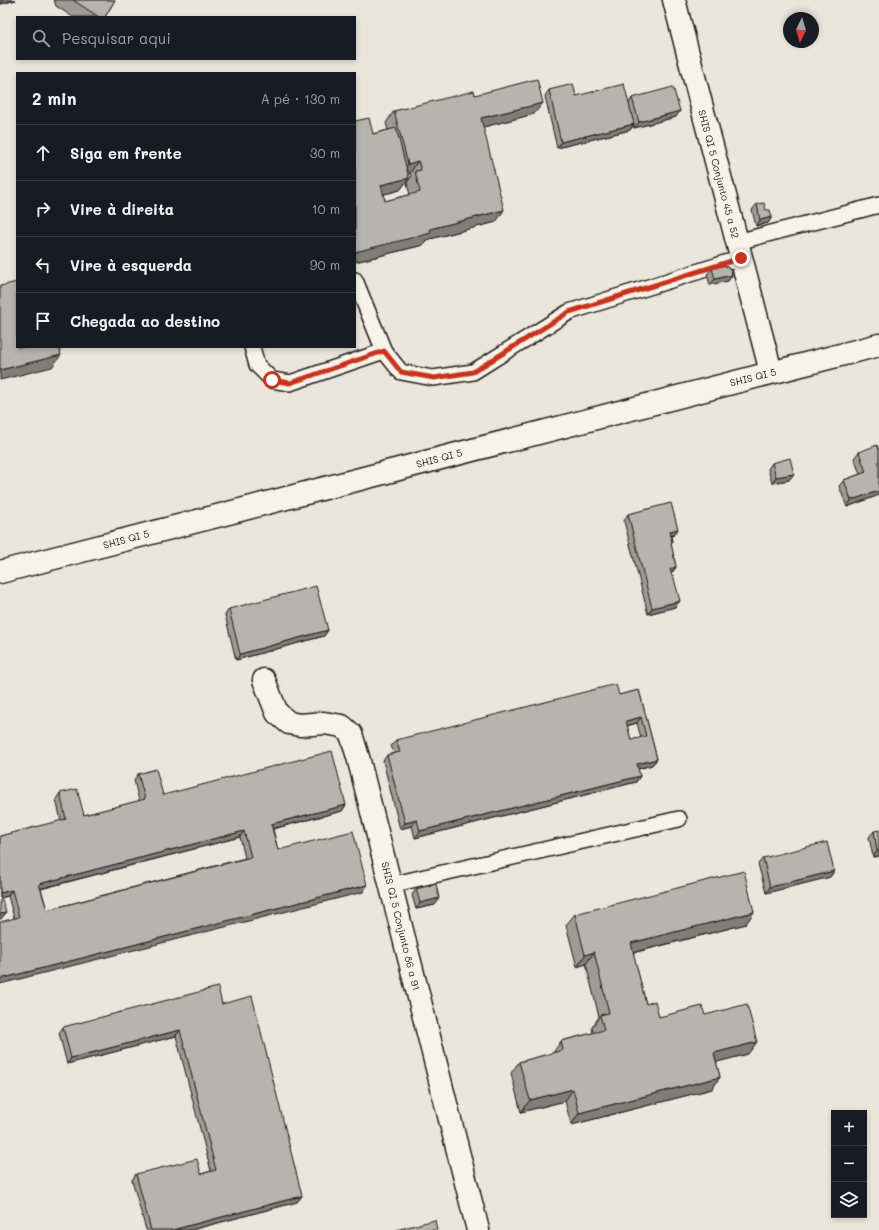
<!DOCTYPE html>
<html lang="pt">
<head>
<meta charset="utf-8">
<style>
  :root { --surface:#171b24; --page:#20242c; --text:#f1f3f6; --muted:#9ea1a6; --line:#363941 }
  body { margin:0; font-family:Mali,sans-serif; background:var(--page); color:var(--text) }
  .controls { position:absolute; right:12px; bottom:12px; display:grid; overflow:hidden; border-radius:0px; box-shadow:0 2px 6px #0003 }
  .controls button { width:36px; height:36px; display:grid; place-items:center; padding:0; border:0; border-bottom:1px solid var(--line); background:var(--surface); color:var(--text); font:20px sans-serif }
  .compass { position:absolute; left:783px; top:12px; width:36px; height:36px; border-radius:50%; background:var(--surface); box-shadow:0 2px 6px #0003; rotate:185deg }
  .stop { position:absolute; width:12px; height:12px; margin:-9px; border:3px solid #c8321e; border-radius:50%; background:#fff }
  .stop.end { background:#c8321e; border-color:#fff; box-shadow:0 1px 4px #0008 }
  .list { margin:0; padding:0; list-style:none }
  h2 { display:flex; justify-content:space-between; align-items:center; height:52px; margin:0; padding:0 16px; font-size:17px }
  h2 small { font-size:13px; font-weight:400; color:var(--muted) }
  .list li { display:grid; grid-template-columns:26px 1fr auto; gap:12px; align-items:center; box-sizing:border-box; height:56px; padding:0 16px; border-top:1px solid var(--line) }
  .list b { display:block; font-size:15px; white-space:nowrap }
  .list em { font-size:13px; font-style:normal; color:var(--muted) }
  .icon { flex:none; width:22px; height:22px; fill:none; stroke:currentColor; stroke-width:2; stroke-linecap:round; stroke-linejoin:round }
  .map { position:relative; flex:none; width:879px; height:1230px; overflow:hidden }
  .search { position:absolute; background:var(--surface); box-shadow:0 2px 6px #0003; left:16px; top:16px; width:340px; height:44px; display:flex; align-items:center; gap:10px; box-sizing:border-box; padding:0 14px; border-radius:0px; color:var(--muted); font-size:15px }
  .panel { position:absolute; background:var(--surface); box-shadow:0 2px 6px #0003; left:16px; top:72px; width:340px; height:276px; border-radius:0px }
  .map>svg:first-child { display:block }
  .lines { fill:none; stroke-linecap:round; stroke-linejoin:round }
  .service-casing { stroke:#1c1c1c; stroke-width:18 }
  .minor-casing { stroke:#1c1c1c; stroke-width:25 }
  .tertiary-casing { stroke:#1c1c1c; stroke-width:25 }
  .service { stroke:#f7f3e8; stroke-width:15 }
  .minor { stroke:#f7f3e8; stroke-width:22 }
  .tertiary { stroke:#f7f3e8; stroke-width:22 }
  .wall { fill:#9d9b94; stroke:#1c1c1c; fill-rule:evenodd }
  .shaded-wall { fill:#7f7e78; stroke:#1c1c1c }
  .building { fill:#b6b4ac; stroke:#1c1c1c; fill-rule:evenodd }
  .route { stroke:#c8321e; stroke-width:5 }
  .labels { text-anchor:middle; stroke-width:3; stroke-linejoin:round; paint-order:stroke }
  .street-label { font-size:10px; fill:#1c1c1c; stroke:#f7f3e8 }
</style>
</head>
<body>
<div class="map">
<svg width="879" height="1230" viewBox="0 0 879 1230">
  <rect width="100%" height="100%" fill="#eae6dc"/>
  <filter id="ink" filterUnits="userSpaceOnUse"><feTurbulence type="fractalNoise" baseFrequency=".025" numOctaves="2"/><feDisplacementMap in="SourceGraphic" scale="8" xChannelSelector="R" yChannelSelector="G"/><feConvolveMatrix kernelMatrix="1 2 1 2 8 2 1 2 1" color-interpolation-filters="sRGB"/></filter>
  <g filter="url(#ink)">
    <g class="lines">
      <!-- service casing -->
      <g class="service-casing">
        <g id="service">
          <polyline points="737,242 879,205"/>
          <polyline points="355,280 384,351 401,372 433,378 473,372 569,312 741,258"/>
          <polyline points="252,347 257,365 272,380 290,383 384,351"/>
          <polyline points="390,885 679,819"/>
        </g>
      </g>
      <!-- minor casing -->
      <g class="minor-casing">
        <g id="minor">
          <polyline points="674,0 771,372"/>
          <polyline points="264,680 277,713 289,723 300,725 324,723 342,726 351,734 358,757 478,1230"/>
        </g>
      </g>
      <!-- tertiary casing -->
      <g class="tertiary-casing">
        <polyline id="tertiary" points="0,572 879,345"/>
      </g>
      <!-- service -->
      <use href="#service" class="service"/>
      <!-- minor -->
      <use href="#minor" class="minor"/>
      <!-- tertiary -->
      <use href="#tertiary" class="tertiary"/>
    </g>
    <!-- wall -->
    <g class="wall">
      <polygon points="0,0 16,0 1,4"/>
      <polygon points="54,0 115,0 105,17 73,17 56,6"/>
      <polygon points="549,90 576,96 629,103 632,98 676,117 634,128 634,125 630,130 557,148 545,96"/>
      <path d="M475 95 534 114 483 127 496 222 426 240 423 245 355 262V121L373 134 388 130 386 123 394 111ZM410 173 411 177 407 183 410 195 385 201 384 194 400 190 409 178 407 174Z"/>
      <polygon points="757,204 766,210 772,217 768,223 756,226 752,210"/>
      <polygon points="712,268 732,275 728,281 710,285 707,274"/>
      <polygon points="879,450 879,495 847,507 839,486 844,480 860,474 854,458 859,452"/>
      <polygon points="772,463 789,480 772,483 768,469"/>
      <polygon points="628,514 678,529 674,535 671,536 672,542 671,544 676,567 671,574 675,607 648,614 624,521"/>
      <polygon points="229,609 328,630 324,636 236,660 225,615"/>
      <path d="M639 690 657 759 652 765 638 769 640 776 636 782 415 838 412 826 400 829 383 761 387 755 394 753 391 746 396 740 619 695ZM637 723 641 738 631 740 627 726Z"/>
      <path d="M138 774 163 795 346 805 342 811 273 829 278 850 367 885 363 892 14 918 8 896 0 898V836L61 821 56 799 60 793 84 815 139 801 134 780ZM240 837 245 858 47 910 41 889Z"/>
      <polygon points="874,831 879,856 873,857 869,837"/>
      <polygon points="763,858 834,871 830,877 766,893 758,864"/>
      <polygon points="416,889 435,905 416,909 412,895"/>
      <polygon points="575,914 746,924 633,953 646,1004 659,1017 705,1015 748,1054 716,1062 720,1077 712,1089 571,1125 565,1101 521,1112 511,1073 519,1062 553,1053 561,1041 593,1033 592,1027 599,1017 586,964 577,967 566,925"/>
      <polygon points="222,1004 302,1196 297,1202 191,1230 146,1230 132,1180 136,1174 201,1174 211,1171 176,1036 67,1064 59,1033 63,1027"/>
    </g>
    <!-- shaded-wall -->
    <g class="shaded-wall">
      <polygon points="3,0 16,0 1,4"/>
      <polygon points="543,103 534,114 472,130 481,118"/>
      <polygon points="680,111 676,117 634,128 639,122"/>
      <polygon points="634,124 630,130 557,148 561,142"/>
      <polygon points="418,161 410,173 400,176 408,164"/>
      <polygon points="409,178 400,190 373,197 381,185"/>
      <polygon points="504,210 496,222 426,240 423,245 355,262 355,252 430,229"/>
      <polygon points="772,217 768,223 756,226 760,220"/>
      <polygon points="732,275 728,281 710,285 715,279"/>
      <polygon points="61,355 52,367 0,380 0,370"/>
      <polygon points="794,474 789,480 772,483 776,477"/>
      <polygon points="879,491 879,495 847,507 851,500"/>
      <polygon points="678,529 674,535 665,537 670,531"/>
      <polygon points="676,567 672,573 665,575 670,569"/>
      <polygon points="680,601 675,607 648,614 652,608"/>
      <polygon points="328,630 324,636 236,660 240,654"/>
      <polygon points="641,717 637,723 622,727 626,721"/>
      <polygon points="657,759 652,765 633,770 637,764"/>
      <polygon points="640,776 636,782 415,838 420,831"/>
      <polygon points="346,805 342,811 267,830 271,824"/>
      <polygon points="417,820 412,826 400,829 405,823"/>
      <polygon points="244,831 240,837 35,890 39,884"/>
      <polygon points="879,850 879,856 873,857 877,851"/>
      <polygon points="834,871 830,877 766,893 770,887"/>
      <polygon points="367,885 363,892 0,984 0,979"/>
      <polygon points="12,890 8,896 0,898 0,893"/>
      <polygon points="439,898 435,905 416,909 420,903"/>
      <polygon points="754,912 746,924 623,955 631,943"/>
      <polygon points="6,913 1,919 0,919 0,914"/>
      <polygon points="594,952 586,964 577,967 585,955"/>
      <polygon points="180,1030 176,1036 67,1064 71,1058"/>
      <polygon points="757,1042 748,1054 706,1065 714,1053"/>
      <polygon points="720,1077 712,1089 571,1125 579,1113"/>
      <polygon points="573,1089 565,1101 521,1112 530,1100"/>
      <polygon points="302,1196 297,1202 191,1230 172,1230"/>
    </g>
    <!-- building -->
    <g class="building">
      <polygon points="73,0 115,0 105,17 99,17"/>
      <polygon points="537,79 543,103 481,118 504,210 430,229 431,233 355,252 355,121 369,118 373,134 396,128 409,178 381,185 385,201 420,192 415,171 421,170 418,161 408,164 394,111 474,91 475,95"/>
      <polygon points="573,84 576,96 624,84 634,124 561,142 549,90"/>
      <polygon points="673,87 680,111 639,122 632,98"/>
      <polygon points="764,203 766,210 770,210 772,217 760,220 757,204"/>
      <polygon points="723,265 726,266 731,270 732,275 715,279 712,268"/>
      <polygon points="17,282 17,347 59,347 61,355 0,370 0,286"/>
      <polygon points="877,445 879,450 879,491 851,500 844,480 866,472 859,452"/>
      <polygon points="790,458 794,474 776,477 772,463"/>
      <polygon points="671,503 678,529 670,531 672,542 671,543 676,567 670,569 672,576 673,575 680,601 652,608 628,514"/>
      <polygon points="316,586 328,630 240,654 229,609"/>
      <path d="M616 684 619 695 639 690 657 759 637 764 640 776 420 831 417 820 405 823 387 755 400 752 396 740ZM641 717 646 736 631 740 626 721Z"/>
      <path d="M332 751 346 805 271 824 278 850 353 831 367 885 0 979V922L19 917 12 890 0 893V836L66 819 60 793 77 789 84 815 145 799 138 774 156 769 163 795ZM244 831 251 857 47 910 39 884Z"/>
      <polygon points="879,830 879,850 877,851 874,831"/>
      <polygon points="827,842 834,871 770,887 763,858"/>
      <polygon points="744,871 754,912 631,943 646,1004 655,1001 659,1017 702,1006 705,1015 747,1004 757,1042 714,1053 720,1077 579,1113 573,1089 530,1100 519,1062 563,1050 561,1041 604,1030 600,1015 609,1013 594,952 585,955 575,914"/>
      <polygon points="436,884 439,898 420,903 416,889"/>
      <polygon points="2,899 6,913 0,914 0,900"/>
      <polygon points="218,987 222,1004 252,996 302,1196 172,1230 151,1230 136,1174 197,1159 201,1174 216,1170 180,1030 71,1058 63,1027"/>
      <polygon points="435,1220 437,1230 396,1230"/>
    </g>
  </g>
  <g class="lines" filter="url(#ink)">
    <!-- route -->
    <polyline class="route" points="272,380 290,383 384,351 401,372 434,378 473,372 569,312 741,258"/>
  </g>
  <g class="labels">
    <!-- street labels -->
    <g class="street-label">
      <text transform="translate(719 174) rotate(75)" y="4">SHIS QI 5 Conjunto 45 a 52</text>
      <text transform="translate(753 377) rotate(-14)" y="4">SHIS QI 5</text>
      <text transform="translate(439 458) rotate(-15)" y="4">SHIS QI 5</text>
      <text transform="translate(126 539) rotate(-15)" y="4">SHIS QI 5</text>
      <text transform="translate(401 926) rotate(76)" y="4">SHIS QI 5 Conjunto 86 a 91</text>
    </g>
  </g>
</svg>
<div class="controls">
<button>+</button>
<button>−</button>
<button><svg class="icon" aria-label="layers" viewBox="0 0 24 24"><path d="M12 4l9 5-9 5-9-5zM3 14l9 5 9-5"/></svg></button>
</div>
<svg class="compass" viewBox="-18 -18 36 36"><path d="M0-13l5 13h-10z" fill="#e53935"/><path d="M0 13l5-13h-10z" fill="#9ea1a6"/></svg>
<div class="stop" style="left:272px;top:380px"></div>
<div class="stop end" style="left:741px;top:258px"></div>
<div class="search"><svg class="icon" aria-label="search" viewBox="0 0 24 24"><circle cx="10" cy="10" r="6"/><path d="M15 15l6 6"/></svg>Pesquisar aqui</div>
<section class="panel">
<h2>2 min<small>A pé · 130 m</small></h2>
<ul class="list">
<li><svg class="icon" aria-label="ahead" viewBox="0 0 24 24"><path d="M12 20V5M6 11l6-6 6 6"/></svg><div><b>Siga em frente</b></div><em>30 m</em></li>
<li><svg class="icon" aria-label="right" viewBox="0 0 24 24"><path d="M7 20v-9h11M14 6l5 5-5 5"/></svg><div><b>Vire à direita</b></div><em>10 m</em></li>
<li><svg class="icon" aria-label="left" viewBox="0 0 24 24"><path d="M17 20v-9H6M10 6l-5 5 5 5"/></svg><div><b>Vire à esquerda</b></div><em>90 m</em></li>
<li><svg class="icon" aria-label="arrive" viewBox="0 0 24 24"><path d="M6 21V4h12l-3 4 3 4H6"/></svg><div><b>Chegada ao destino</b></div></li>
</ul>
</section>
</div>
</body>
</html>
